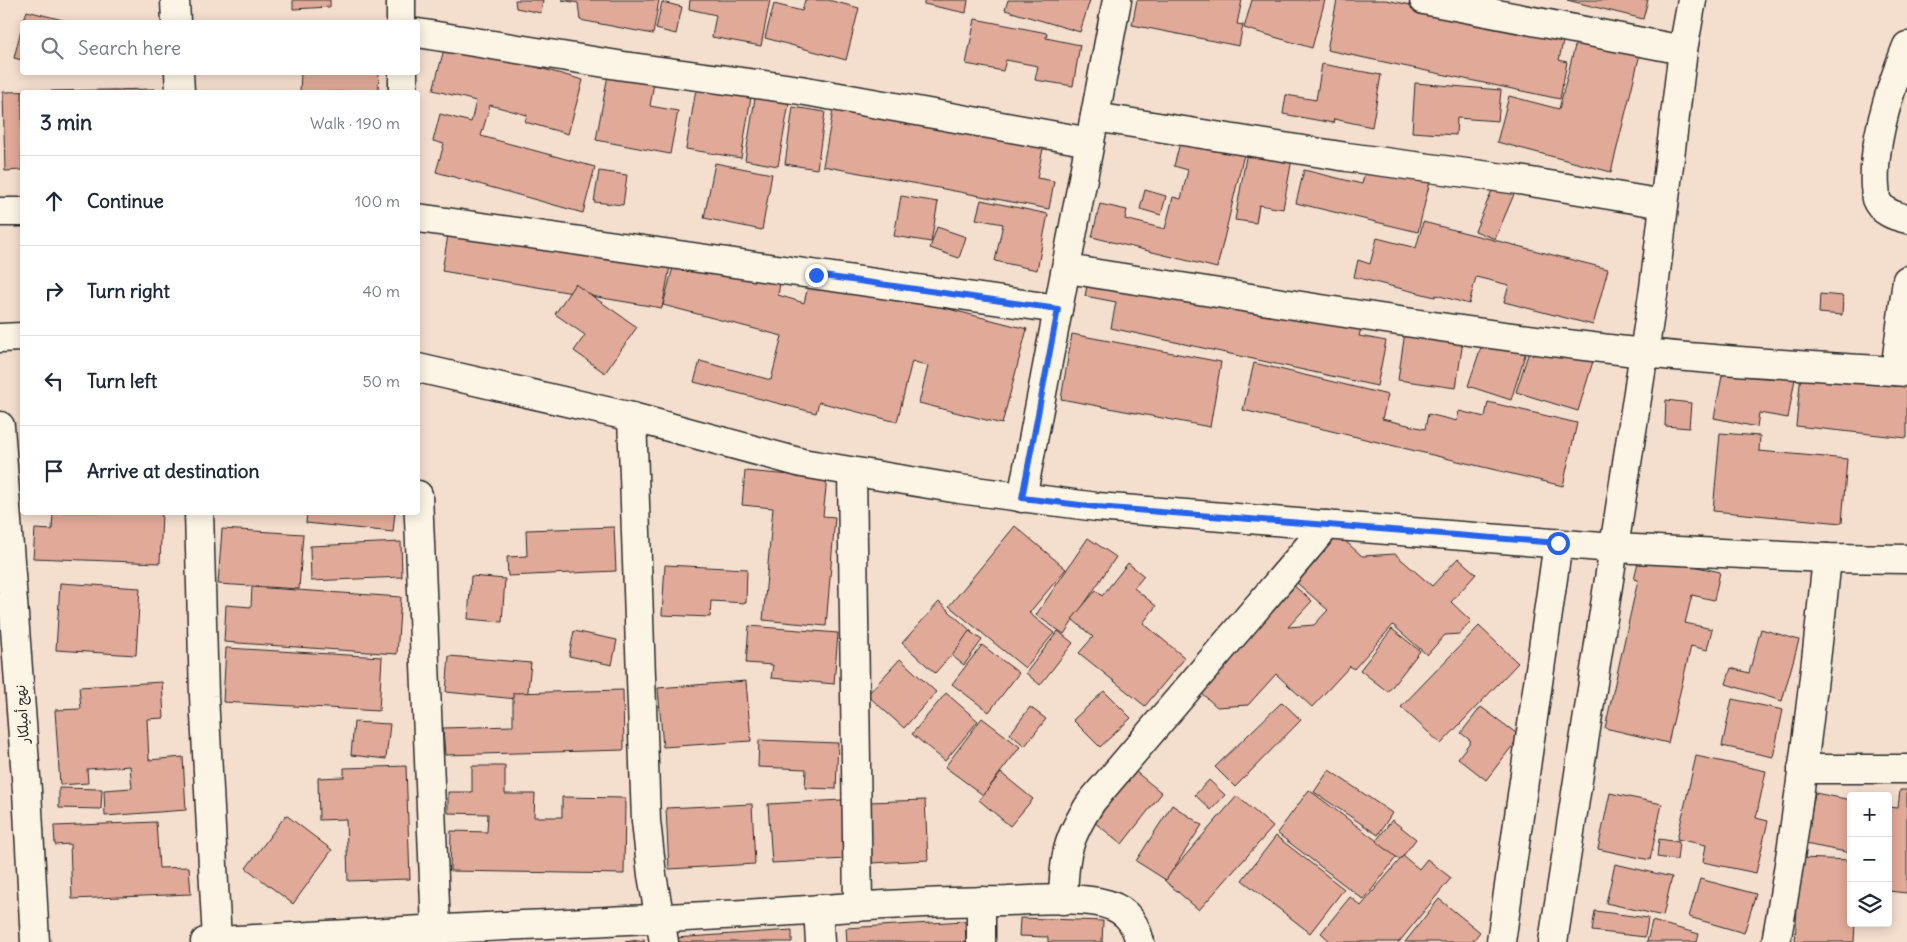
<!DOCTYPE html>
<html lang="en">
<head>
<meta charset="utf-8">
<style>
  :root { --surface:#fff; --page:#f2f2f3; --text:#1f2937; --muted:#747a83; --line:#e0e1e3 }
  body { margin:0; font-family:Delius,"Playpen Sans Arabic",sans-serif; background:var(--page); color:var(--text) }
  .controls { position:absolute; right:15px; bottom:15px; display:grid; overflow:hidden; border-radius:5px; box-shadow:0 2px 12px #0003 }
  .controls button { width:45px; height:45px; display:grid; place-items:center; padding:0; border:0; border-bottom:1px solid var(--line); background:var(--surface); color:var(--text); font:25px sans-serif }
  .stop { position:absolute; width:15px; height:15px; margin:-11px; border:4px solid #2563eb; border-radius:50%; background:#fff }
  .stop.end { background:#2563eb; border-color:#fff; box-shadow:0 1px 5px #0008 }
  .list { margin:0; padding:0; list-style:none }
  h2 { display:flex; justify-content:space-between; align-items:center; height:65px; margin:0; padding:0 20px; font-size:21px }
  h2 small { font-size:16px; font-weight:400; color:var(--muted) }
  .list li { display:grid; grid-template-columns:32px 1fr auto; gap:15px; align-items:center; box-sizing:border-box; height:90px; padding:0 20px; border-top:1px solid var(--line) }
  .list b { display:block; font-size:19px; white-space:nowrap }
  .list em { font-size:16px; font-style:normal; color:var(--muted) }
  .icon { flex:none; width:28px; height:28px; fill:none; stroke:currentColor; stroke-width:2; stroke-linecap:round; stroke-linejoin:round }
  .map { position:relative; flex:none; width:1907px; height:942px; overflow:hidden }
  .search { position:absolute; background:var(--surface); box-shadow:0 2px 12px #0003; left:20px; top:20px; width:400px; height:55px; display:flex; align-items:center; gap:12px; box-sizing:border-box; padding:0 18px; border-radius:5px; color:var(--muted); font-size:19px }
  .panel { position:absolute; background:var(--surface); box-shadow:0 2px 12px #0003; left:20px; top:90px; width:400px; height:425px; border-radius:5px }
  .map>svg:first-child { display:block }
  .building { fill:#e1a998; stroke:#2b2b2b }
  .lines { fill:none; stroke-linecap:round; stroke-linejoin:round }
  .minor-casing { stroke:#2b2b2b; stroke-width:31 }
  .minor { stroke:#fcf5e5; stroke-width:28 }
  .route { stroke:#2563eb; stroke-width:6 }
  .labels { text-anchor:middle; stroke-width:4; stroke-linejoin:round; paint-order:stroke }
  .street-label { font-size:14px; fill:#2b2b2b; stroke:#fcf5e5 }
</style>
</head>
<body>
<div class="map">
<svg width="1907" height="942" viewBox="0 0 1907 942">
  <rect width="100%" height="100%" fill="#f4dece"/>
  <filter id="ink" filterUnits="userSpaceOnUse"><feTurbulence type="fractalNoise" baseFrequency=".02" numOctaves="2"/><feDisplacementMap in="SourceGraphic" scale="10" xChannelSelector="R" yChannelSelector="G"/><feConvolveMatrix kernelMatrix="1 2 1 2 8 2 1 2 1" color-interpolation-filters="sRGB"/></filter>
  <g filter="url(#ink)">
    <!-- building -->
    <g class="building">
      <polygon points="293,0 330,0 330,7 293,9"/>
      <polygon points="515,0 543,0 541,13 516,8"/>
      <polygon points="562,0 659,0 653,34 580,20 578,3"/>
      <polygon points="690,0 770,0 761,46 712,37 716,15 689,9"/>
      <polygon points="805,0 828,0 859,8 846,60 765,38 774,4 802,11"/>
      <polygon points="924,0 968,0 966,13 924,4"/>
      <polygon points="1008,0 1090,0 1080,32 1005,10"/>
      <polygon points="1137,0 1242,0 1237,24 1243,25 1239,46 1132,25"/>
      <polygon points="1252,0 1325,0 1312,48 1244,28"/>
      <polygon points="1337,0 1386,0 1564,37 1559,60 1567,62 1560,99 1327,50"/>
      <polygon points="1567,0 1648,0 1643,19"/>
      <polygon points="662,2 682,7 676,34 656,29"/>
      <polygon points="27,11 71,22 23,22"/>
      <polygon points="975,19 1047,33 1046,38 1080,45 1073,86 1035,80 1038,66 1006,60 1003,71 966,64"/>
      <polygon points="22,26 22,60 14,58"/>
      <polygon points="1579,30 1642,46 1611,172 1497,142 1509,96 1559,109"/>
      <polygon points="446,42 583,80 568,134 525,122 527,115 490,105 481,136 595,167 583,213 436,172 444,144 433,141 440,114 471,122 476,101 433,90"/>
      <polygon points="1322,64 1381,75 1372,127 1334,119 1333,123 1283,114 1286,95 1316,100"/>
      <polygon points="301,72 379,72 378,92 300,92"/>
      <polygon points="608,75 654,83 650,106 678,111 670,154 596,140"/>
      <polygon points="1415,83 1501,90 1498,121 1457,118 1456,135 1412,132"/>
      <polygon points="155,89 155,92 22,92 22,170 5,171 3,92"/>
      <polygon points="696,89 751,97 741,158 686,149"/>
      <polygon points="755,98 789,103 778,166 745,160"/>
      <polygon points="834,105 1045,139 1037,178 1054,181 1049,209 823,166"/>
      <polygon points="793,107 825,112 817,169 785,164"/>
      <polygon points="1182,135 1245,150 1217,268 1092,237 1100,204 1127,210 1125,219 1165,229 1173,197 1181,199 1188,170 1174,166"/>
      <polygon points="1249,140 1294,148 1283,209 1259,205 1256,223 1235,220"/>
      <polygon points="1370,152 1433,168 1418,232 1296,203 1304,170 1362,184"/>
      <polygon points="715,163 772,174 762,230 704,218"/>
      <polygon points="599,171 627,175 623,205 594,202"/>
      <polygon points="1498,176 1518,185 1495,239 1475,231"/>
      <polygon points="1145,190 1166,196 1161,215 1140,209"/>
      <polygon points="901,196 938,202 931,242 894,236"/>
      <polygon points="981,200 1048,214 1037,270 995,261 1003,224 976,219"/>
      <polygon points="1423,222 1608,269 1593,325 1504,302 1509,285 1476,277 1469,304 1436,295 1435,297 1354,277 1358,260 1370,264 1377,238 1416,248"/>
      <polygon points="937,227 966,237 959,258 930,248"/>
      <polygon points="449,229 671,261 662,308 442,271"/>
      <polygon points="676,256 780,283 778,295 804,303 811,274 1027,329 1002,424 919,403 928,366 912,361 897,422 819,402 816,413 694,382 700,361 771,380 782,336 663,305"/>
      <polygon points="1091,267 1362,325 1359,336 1386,341 1377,386 1111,328 1116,302 1085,296"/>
      <polygon points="575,284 637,327 605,373 574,351 585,335 555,314"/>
      <polygon points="1820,294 1843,296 1842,315 1819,313"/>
      <polygon points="1406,325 1464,334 1456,388 1398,380"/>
      <polygon points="1487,329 1529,342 1511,400 1468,386"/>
      <polygon points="1072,334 1221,362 1210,427 1061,399"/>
      <polygon points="1533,339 1594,358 1578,411 1516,392"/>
      <polygon points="1725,360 1796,373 1788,418 1759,413 1757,427 1714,418"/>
      <polygon points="1802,362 1907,373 1907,438 1796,426"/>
      <polygon points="1254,363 1388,395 1382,419 1425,429 1428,414 1457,421 1459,411 1485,417 1488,402 1577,423 1563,486 1243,410"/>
      <polygon points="1666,400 1691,403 1689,428 1665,426"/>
      <polygon points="1720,433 1760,436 1759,451 1847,459 1842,523 1713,511"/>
      <polygon points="745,471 827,478 823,516 835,517 826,626 763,620 773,508 742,505"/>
      <polygon points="53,512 162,512 160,563 33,558 35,529 52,530"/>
      <polygon points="307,512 395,512 393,532 306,523"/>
      <polygon points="1015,526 1066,569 1029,613 1054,633 1025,668 949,606"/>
      <polygon points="614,527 616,571 508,576 507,557 527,556 526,530"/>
      <polygon points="222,529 303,534 299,589 218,584"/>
      <polygon points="1336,533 1362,556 1395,554 1432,586 1458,558 1476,574 1451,602 1471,621 1460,634 1445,635 1427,655 1393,625 1354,669 1350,666 1312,707 1276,674 1248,705 1217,707 1191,684 1286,579 1312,601 1288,627 1314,625 1328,610 1297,583 1318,559 1318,552"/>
      <polygon points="1088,538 1116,557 1064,634 1036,615"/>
      <polygon points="401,542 402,577 311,581 310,546"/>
      <polygon points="1640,554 1720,572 1714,600 1692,595 1685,623 1712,629 1707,650 1691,646 1668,743 1605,728 1638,580 1634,579"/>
      <polygon points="1128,563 1144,576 1134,588 1156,606 1143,623 1185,658 1145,706 1079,653 1093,637 1072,619 1096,590 1102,596"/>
      <polygon points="665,565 747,569 746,603 711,601 710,617 662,615"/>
      <polygon points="471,576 505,579 502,622 468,619"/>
      <polygon points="60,583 140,588 136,655 56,650"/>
      <polygon points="252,587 401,597 397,654 224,642 226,605 251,607"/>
      <polygon points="939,602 972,632 935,673 902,643"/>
      <polygon points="749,626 838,633 834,684 771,678 773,665 746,663"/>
      <polygon points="1479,626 1518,663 1441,744 1401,707"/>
      <polygon points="1392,629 1420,651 1388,692 1360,670"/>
      <polygon points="1761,629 1799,640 1782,701 1726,684 1731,668 1749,673"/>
      <polygon points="574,631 617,640 612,665 569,656"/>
      <polygon points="969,631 982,640 964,665 952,656"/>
      <polygon points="1058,631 1073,643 1040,685 1026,673"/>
      <polygon points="982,645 1019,673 989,712 952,684"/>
      <polygon points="226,648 382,657 379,711 223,702"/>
      <polygon points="449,656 531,663 527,700 446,692"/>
      <polygon points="900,659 936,692 904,728 867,695"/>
      <polygon points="746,681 751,741 663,747 658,688"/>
      <polygon points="162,682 164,718 147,719 149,760 183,757 186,810 105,816 104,790 132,788 130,766 87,769 88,783 60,785 55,710 81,709 79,687"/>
      <polygon points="623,690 624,750 445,755 443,728 513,726 513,693"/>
      <polygon points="1104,691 1131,718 1100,747 1073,720"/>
      <polygon points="946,693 978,721 945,761 912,734"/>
      <polygon points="1732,699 1783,710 1773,757 1722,746"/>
      <polygon points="1282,702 1301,720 1235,787 1215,767"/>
      <polygon points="1030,707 1046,719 1025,746 1010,734"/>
      <polygon points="1481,707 1520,736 1486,780 1458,758 1471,741 1461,733"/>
      <polygon points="982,718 1020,747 983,795 945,767"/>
      <polygon points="354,722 390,724 386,759 351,755"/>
      <polygon points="759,740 838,743 836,789 805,788 806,769 758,767"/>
      <polygon points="1696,756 1766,771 1756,818 1768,821 1756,873 1703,862 1706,845 1677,839"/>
      <polygon points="1121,760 1162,793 1122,844 1080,811"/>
      <polygon points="406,766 410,879 348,881 346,819 319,820 318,778 344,777 344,768"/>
      <polygon points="472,766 505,766 505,794 535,794 534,817 562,817 562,797 625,798 624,874 450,871 451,831 487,832 488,814 448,813 448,792 472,792"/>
      <polygon points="1329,770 1392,813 1378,835 1314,792"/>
      <polygon points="1001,773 1033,799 1010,826 979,800"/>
      <polygon points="1209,780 1225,795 1211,810 1195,795"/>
      <polygon points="59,788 102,789 101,809 59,808"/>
      <polygon points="1309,790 1397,856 1364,900 1277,833"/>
      <polygon points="1900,790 1907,790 1907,893 1888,891 1888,807 1898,808"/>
      <polygon points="1610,793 1662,804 1650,860 1598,849"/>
      <polygon points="1815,793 1851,800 1851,853 1805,844"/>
      <polygon points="1237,796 1273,827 1199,910 1164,880"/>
      <polygon points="842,800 846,859 772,863 768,804"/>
      <polygon points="925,800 928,860 872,863 869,802"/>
      <polygon points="752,804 755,864 669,869 666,808"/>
      <polygon points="1172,805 1202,825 1166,880 1136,861"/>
      <polygon points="286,815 332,850 293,904 246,868"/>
      <polygon points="1392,820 1416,839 1400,860 1376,841"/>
      <polygon points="156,822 159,868 189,867 191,894 72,899 70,844 55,845 54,826"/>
      <polygon points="1276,836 1344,889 1310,933 1242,880"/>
      <polygon points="1659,839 1679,842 1677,860 1657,857"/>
      <polygon points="1403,856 1419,869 1427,859 1451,878 1399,942 1331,942 1321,933 1350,897 1361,906"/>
      <polygon points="1800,858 1851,860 1851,923 1855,923 1854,942 1795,942"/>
      <polygon points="1615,864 1672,877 1663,916 1606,903"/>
      <polygon points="1700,879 1756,894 1744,933 1689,917"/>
      <polygon points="1439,899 1480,932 1472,942 1405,942"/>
      <polygon points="1595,911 1648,918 1645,937 1592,931"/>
      <polygon points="1020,918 1103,921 1102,942 1048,942 1048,937 1019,936"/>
      <polygon points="965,921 966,942 847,942 846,928"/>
      <polygon points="1652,921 1699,934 1697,942 1647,942"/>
      <polygon points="792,930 792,942 675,942 675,938"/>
      <polygon points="644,939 645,942 625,942"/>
    </g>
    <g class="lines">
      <!-- minor casing -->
      <g class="minor-casing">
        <g id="minor">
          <polyline points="175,0 176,22"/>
          <polyline points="401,0 401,22"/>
          <polyline points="1424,0 1683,50"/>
          <polyline points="418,33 624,66 800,90 1090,142"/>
          <path d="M1907 46C1891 86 1872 144 1875 187 1876 191 1875 196 1876 199 1881 212 1895 216 1907 219"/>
          <polyline points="179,72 180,92"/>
          <polyline points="403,72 403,92"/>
          <polyline points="1095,117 1347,157 1519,180 1664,204"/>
          <polyline points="0,212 22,212"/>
          <polyline points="418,218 1058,309"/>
          <path d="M1067 269C1258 299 1451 332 1644 353 1731 362 1819 366 1907 372"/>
          <polyline points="0,338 22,337"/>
          <polyline points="418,368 632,417 802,463 959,489 1097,507 1614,548 1827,558 1907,559"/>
          <polyline points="1895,371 1907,280"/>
          <polyline points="632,417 646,821 652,875 664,942"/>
          <polyline points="0,426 27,791 35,942"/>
          <polyline points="852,472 858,907"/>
          <polyline points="418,495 436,928"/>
          <polyline points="1022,498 1117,0"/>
          <polyline points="199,512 204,696 217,941"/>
          <polyline points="1802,769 1907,769"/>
          <path d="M1063 900C1064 856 1067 838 1092 801L1327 525"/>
          <polyline points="981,901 981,942"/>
          <polyline points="818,909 820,942"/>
          <path d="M205 942C396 930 586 923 777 912 854 907 930 901 1007 901 1037 900 1069 897 1098 902 1123 907 1134 918 1140 942"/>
          <polyline points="1501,942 1558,543"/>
          <polyline points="1553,942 1654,288 1683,50 1692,0"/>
          <path d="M1776 942C1799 815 1814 686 1827 558"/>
        </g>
      </g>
      <!-- minor -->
      <use href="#minor" class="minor"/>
    </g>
  </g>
  <g class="lines" filter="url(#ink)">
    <!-- route -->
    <polyline class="route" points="816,275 1058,309 1022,498 1097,507 1558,543"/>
  </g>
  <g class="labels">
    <!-- street labels -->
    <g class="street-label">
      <text transform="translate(22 714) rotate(-94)" y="5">نهج أميلكار</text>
    </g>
  </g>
</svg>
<div class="controls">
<button>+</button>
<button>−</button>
<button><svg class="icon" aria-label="layers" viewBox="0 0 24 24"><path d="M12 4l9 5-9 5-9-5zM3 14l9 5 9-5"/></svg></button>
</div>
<div class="stop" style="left:1558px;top:543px"></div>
<div class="stop end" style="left:816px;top:275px"></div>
<div class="search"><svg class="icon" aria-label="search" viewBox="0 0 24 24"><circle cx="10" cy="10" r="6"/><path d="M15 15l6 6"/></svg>Search here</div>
<section class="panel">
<h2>3 min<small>Walk · 190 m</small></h2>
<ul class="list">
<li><svg class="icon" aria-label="ahead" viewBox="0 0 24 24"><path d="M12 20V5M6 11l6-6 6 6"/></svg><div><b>Continue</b></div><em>100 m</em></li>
<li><svg class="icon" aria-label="right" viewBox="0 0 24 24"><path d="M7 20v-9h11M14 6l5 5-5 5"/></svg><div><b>Turn right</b></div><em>40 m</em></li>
<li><svg class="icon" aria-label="left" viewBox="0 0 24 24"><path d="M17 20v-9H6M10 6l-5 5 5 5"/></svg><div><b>Turn left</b></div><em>50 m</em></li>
<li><svg class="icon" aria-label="arrive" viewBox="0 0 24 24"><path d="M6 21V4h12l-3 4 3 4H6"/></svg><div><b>Arrive at destination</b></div></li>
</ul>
</section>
</div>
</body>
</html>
